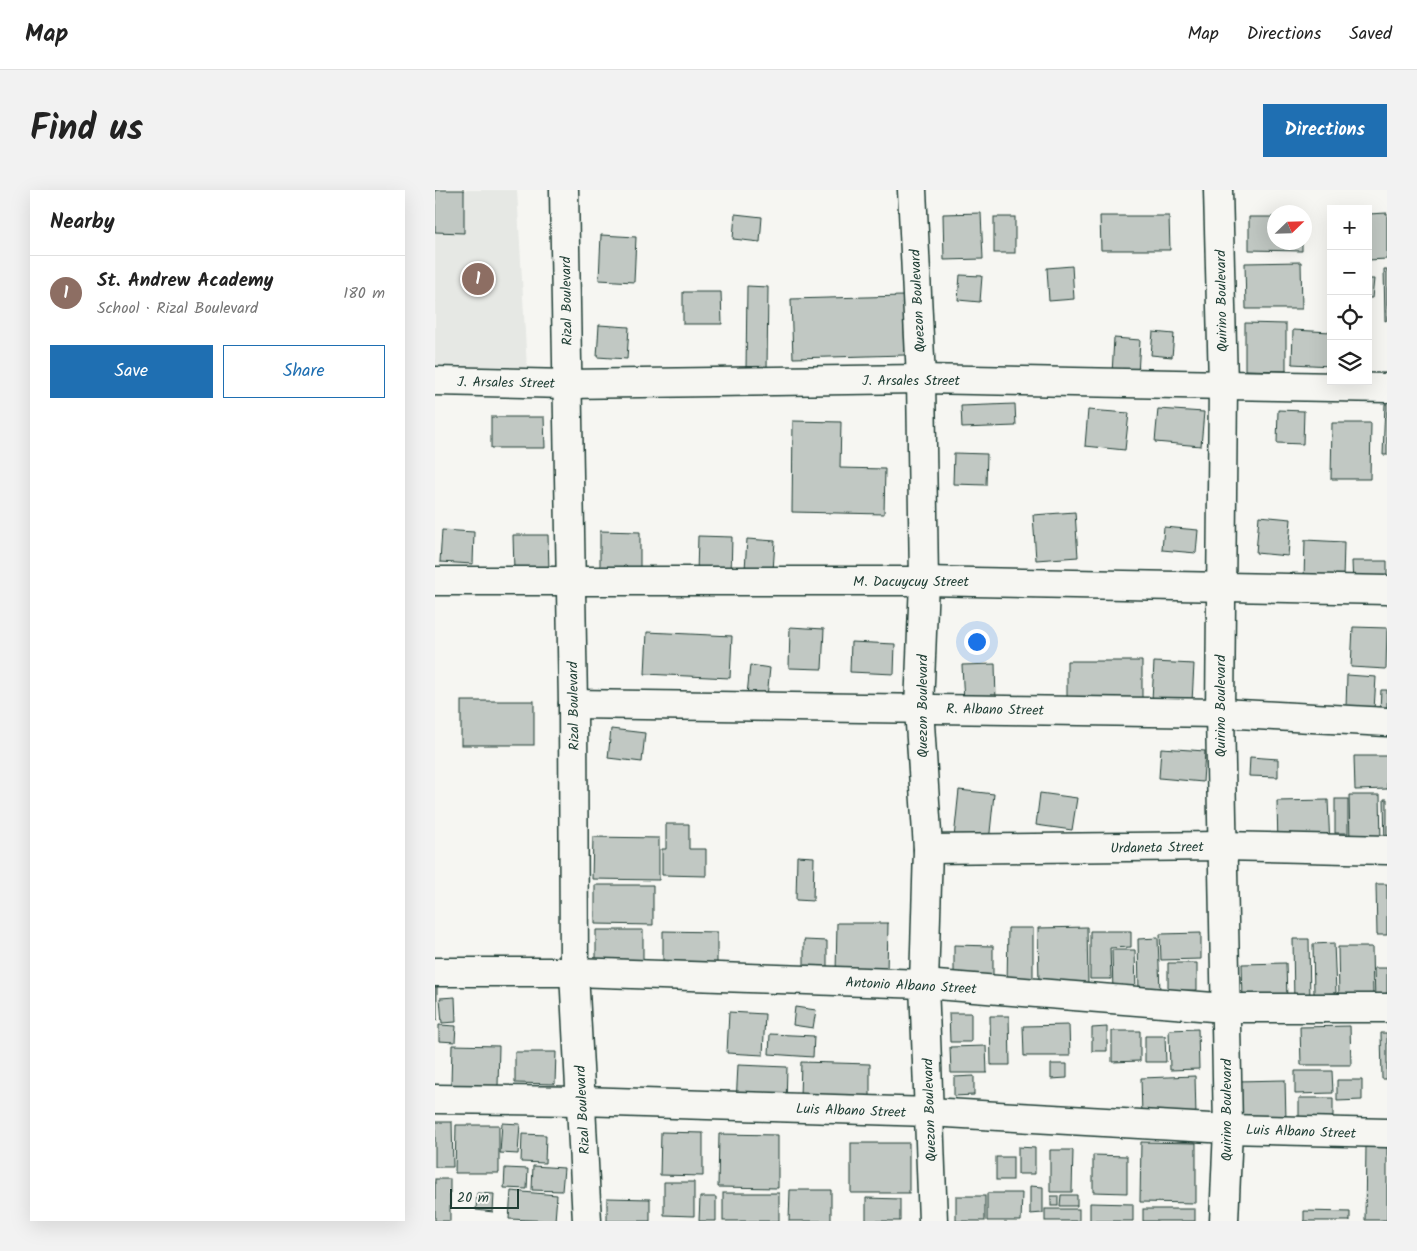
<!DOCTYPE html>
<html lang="en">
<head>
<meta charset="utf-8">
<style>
  :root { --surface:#fff; --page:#f2f2f2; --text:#222; --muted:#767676; --line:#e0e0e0; --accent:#1f6fb2 }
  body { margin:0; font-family:Kalam,sans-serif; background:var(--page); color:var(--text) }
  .controls { position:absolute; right:15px; top:15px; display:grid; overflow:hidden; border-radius:0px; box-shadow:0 5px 20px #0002 }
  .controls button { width:45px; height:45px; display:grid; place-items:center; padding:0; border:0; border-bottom:1px solid var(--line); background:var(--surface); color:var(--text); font:25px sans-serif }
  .compass { position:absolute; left:832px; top:15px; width:45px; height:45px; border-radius:50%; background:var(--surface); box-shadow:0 5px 20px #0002; rotate:67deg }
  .scale { position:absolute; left:15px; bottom:12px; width:69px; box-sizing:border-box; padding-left:5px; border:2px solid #1f3d34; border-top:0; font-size:14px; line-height:18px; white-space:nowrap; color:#1f3d34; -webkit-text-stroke:4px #f6f6f2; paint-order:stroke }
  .you { position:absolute; left:541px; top:451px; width:18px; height:18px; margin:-12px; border:4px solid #fff; border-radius:50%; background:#1a73e8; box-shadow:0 0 0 8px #1a73e833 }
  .badge { display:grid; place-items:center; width:32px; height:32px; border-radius:50%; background:var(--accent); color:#fff; font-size:16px; font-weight:700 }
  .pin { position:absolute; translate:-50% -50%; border:2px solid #fff; box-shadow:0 1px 5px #0006 }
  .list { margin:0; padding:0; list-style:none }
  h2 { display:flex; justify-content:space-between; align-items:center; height:65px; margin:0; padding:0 20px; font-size:21px }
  h2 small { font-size:16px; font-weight:400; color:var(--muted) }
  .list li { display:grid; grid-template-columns:32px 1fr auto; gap:15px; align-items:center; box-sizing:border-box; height:75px; padding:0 20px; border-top:1px solid var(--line) }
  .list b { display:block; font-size:19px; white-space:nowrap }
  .list p { margin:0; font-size:16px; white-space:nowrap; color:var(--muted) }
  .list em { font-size:16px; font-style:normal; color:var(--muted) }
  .actions { display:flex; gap:10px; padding:15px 20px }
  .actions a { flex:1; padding:11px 0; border:1px solid var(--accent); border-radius:0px; text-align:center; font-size:18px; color:var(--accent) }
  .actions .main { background:var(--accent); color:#fff }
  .icon { flex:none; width:28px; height:28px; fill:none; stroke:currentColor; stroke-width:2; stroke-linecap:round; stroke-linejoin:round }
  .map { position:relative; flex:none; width:952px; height:1031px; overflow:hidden; border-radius:0px }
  header { display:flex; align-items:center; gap:30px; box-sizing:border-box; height:70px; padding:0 25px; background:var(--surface); border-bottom:1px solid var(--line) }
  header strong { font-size:24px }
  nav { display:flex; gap:28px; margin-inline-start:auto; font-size:18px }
  .intro { display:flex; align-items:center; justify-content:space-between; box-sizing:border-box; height:120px; padding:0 30px }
  h1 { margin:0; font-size:35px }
  .button { padding:12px 22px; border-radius:0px; background:var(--accent); color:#fff; font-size:18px; font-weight:700 }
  main { display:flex; gap:30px; padding:0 30px }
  aside { flex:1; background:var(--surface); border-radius:0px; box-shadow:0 5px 20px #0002 }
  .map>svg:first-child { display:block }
  .built { fill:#e6e8e4 }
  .building { fill:#c1c8c3; stroke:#1f3d34 }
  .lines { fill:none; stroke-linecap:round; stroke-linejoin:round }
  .minor-casing { stroke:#1f3d34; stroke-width:31 }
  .major-casing { stroke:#1f3d34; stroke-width:31 }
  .minor { stroke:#f6f6f2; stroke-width:28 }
  .major { stroke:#f6f6f2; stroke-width:28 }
  .labels { text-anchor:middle; stroke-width:4; stroke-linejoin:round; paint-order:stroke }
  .street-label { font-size:14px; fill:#1f3d34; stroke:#f6f6f2 }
</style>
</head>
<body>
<header>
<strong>Map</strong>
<nav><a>Map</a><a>Directions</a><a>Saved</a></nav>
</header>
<div class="intro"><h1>Find us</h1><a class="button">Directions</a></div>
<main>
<aside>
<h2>Nearby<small></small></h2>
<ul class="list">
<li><span class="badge" style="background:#8d6e63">1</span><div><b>St. Andrew Academy</b><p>School · Rizal Boulevard</p></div><em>180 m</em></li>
</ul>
<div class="actions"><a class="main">Save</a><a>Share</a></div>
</aside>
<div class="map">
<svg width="952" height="1031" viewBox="0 0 952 1031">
  <rect width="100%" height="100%" fill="#f6f6f2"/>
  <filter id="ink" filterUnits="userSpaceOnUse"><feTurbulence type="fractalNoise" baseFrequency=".02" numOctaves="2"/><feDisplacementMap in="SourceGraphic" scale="10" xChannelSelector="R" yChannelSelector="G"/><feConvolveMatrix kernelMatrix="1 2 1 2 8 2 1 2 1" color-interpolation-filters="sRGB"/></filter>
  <g filter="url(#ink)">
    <!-- built -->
    <polygon class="built" points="0,0 82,0 92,178 0,184"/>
    <!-- building -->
    <g class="building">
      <polygon points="0,0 29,0 29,43 0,42"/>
      <polygon points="546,23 548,69 509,70 508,24"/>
      <polygon points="952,23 952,69 933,70 933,24"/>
      <polygon points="300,24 327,27 325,52 298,49"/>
      <polygon points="665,26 734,26 735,60 666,60"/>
      <rect x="559" y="27" width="21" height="36"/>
      <polygon points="814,27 839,27 839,52 867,52 867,61 814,60"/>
      <polygon points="166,45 201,47 199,92 164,90"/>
      <polygon points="866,72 867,119 811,119 810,73"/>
      <polygon points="637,76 639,109 614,111 612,78"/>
      <polygon points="949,79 952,79 952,130 950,131"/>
      <polygon points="525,85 547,86 545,112 523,110"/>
      <polygon points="933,89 939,89 937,108 933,108"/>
      <polygon points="312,96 333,97 332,180 311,180"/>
      <polygon points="248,102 286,102 287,134 248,134"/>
      <polygon points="468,106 470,165 358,168 356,109"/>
      <polygon points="810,133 851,134 851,181 810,180"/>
      <polygon points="164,135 194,137 192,169 162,167"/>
      <polygon points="858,140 896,142 896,176 857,174"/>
      <polygon points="718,142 739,144 737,167 716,165"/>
      <polygon points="679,148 705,150 703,185 677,184"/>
      <polygon points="580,214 581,236 527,238 526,216"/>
      <polygon points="950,214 952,214 952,265 948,265"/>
      <polygon points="723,219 769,222 766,256 720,252"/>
      <polygon points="653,220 694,223 690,260 650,256"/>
      <polygon points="843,220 869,221 868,254 842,253"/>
      <polygon points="56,227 109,227 110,258 56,258"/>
      <polygon points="358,231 406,232 405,278 450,279 449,324 357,322"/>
      <polygon points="897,233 936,233 935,289 896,289"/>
      <polygon points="519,263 552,264 551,295 518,294"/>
      <polygon points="640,322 643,367 601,370 598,325"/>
      <polygon points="824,326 856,329 853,366 821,363"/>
      <polygon points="729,337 763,340 761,363 727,360"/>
      <polygon points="7,340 39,342 38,374 5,372"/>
      <polygon points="165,341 205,342 205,384 165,383"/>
      <polygon points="78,345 113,345 114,381 79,381"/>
      <polygon points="263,346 297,347 296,385 262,384"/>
      <polygon points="312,349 340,351 338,381 310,379"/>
      <polygon points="870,350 909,352 908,390 869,389"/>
      <polygon points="917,371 952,371 952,398 918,397"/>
      <polygon points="355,437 389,439 387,479 354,478"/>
      <polygon points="918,437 952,438 951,479 916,477"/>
      <polygon points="212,442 297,446 295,488 210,484"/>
      <polygon points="416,452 460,454 459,484 415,482"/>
      <polygon points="632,471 707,471 707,515 632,514"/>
      <polygon points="719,472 759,474 757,512 717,510"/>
      <polygon points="560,474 561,511 529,513 527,475"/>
      <polygon points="315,475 335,478 332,507 312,505"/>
      <polygon points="912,485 941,487 939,520 911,518"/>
      <polygon points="946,500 952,500 952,521 945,520"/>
      <rect x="26" y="511" width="73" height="44"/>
      <polygon points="176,539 210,543 207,572 173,568"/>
      <polygon points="726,558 770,561 768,592 724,588"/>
      <polygon points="919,566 952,566 952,599 920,600"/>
      <polygon points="815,567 843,569 843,587 814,586"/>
      <polygon points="524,600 559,604 554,652 519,648"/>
      <polygon points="605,603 642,608 637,640 601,635"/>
      <polygon points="914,605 945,605 946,652 915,653"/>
      <rect x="900" y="609" width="13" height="34"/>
      <polygon points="949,609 952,609 952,658 950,658"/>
      <polygon points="893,610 895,657 843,657 842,611"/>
      <polygon points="231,634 254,634 254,659 271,659 271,686 227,685 227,659 231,659"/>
      <polygon points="158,647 224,648 224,690 157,689"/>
      <polygon points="362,666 379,667 378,711 361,710"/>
      <polygon points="941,694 952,694 952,745 942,745"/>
      <polygon points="160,695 218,695 218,735 160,734"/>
      <polygon points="402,733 453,733 452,783 401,783"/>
      <polygon points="652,737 653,795 604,796 603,738"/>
      <polygon points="573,738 598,738 598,795 572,794"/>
      <polygon points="161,740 208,740 208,776 161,775"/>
      <polygon points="228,741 282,742 282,780 228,780"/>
      <polygon points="655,741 696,741 696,757 675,758 676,789 655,789"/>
      <polygon points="766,743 766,769 726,770 725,744"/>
      <polygon points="723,748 725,802 704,802 703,749"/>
      <polygon points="858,749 874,749 875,814 859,814"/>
      <polygon points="369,750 392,751 392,789 369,789"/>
      <polygon points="899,753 901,803 879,804 878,754"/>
      <polygon points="519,755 558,756 558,796 519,795"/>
      <polygon points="903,757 937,757 938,806 904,807"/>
      <polygon points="677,760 700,760 701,804 678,804"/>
      <polygon points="733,773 762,773 762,800 733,801"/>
      <polygon points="851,773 852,810 808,810 807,774"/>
      <polygon points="939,778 952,778 952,808 940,809"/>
      <rect x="0" y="795" width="2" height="35"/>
      <polygon points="20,807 21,832 7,833 5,808"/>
      <polygon points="360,817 381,820 378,838 358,835"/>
      <polygon points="294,822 330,824 328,865 292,863"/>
      <polygon points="514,823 536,823 536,852 515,852"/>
      <polygon points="555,826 574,826 575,875 556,875"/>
      <polygon points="4,835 21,836 20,852 4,851"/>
      <polygon points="634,835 635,866 589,866 588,836"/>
      <polygon points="915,836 916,875 866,875 865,837"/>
      <polygon points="672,837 672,861 657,861 657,838"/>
      <polygon points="763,839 764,879 735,880 734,840"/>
      <polygon points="677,841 705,841 705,871 677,872"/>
      <polygon points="946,843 952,843 952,889 947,889"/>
      <polygon points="335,844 379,846 378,867 334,864"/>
      <polygon points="710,846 730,846 731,872 710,872"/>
      <polygon points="17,855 64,856 63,896 16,895"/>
      <polygon points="551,856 552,883 516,883 515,857"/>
      <polygon points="80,862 121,862 120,894 80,893"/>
      <polygon points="366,872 435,874 435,909 365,907"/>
      <polygon points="616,874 632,874 632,888 616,889"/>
      <polygon points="303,875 352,877 351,916 301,914"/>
      <polygon points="860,881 897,881 898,903 860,904"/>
      <polygon points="539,886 539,905 519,906 519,887"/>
      <polygon points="760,886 761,926 707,926 706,888"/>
      <polygon points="850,890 851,930 803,931 802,891"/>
      <polygon points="902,890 927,890 927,910 902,911"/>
      <polygon points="864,908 898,908 898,931 864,932"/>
      <polygon points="0,932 17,932 18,977 0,977"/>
      <polygon points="67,933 85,934 83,964 65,963"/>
      <polygon points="21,935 64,935 64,983 20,983"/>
      <polygon points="226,942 268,943 268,986 225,985"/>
      <polygon points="87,944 111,945 110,973 86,972"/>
      <polygon points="284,944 343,945 343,998 283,997"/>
      <polygon points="706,952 761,953 761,1013 705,1012"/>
      <rect x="416" y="953" width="58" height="50"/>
      <polygon points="931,955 952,956 952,1030 930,1030"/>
      <polygon points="583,957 600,958 600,984 583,984"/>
      <polygon points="615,960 638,960 637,1002 615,1002"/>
      <polygon points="658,965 692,966 692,1003 658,1002"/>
      <rect x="561" y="967" width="17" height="23"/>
      <polygon points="98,976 129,978 127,1001 97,1000"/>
      <polygon points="70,978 93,979 92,999 69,998"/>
      <rect x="0" y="989" width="15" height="42"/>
      <polygon points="229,992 259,992 259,1026 229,1025"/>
      <polygon points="595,996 608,997 608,1023 595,1024"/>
      <polygon points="355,1000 396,1000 396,1031 354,1031"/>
      <polygon points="76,1001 122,1005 120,1031 74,1029"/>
      <polygon points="42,1003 59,1004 58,1022 41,1020"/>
      <rect x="288" y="1003" width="56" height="28"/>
      <polygon points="552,1003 587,1003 586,1031 552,1031"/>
      <polygon points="626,1005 642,1005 642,1016 625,1016"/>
      <rect x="521" y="1006" width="29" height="25"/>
      <rect x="616" y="1006" width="7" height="10"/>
      <polygon points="265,1007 281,1007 281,1031 264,1031"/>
      <polygon points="172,1008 215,1009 215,1031 172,1031"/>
      <polygon points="431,1008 465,1009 465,1031 431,1031"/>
      <polygon points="655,1013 698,1014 698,1031 655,1031"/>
      <rect x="610" y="1019" width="34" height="12"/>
      <rect x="708" y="1019" width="52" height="12"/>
      <polygon points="869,1021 915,1022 915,1031 869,1031"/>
    </g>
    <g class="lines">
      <!-- minor casing -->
      <g class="minor-casing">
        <g id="minor">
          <polyline points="477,0 486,189 489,391 484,518 493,659 489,794 498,1031"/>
          <polyline points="783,0 788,194 785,523 793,939 789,1031"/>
          <polyline points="0,191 132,194 486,189 952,198"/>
          <polyline points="0,391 489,391 952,400"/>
          <polyline points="138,514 785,523 952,532"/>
          <polyline points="493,659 787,656 952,660"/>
          <polyline points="0,782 139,782 489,794 790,818 952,818"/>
          <polyline points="0,909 146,911 494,922 793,939 952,943"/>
        </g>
      </g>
      <!-- major casing -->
      <g class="major-casing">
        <polyline id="major" points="129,0 138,514 139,782 152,1031"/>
      </g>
      <!-- minor -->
      <use href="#minor" class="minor"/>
      <!-- major -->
      <use href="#major" class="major"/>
    </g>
  </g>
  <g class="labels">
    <!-- street labels -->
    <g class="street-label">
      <text transform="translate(131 111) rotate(-91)" y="5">Rizal Boulevard</text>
      <text transform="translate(482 111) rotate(-93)" y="5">Quezon Boulevard</text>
      <text transform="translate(786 111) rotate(-91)" y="5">Quirino Boulevard</text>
      <text x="476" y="195">J. Arsales Street</text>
      <text transform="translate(71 192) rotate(1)" y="5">J. Arsales Street</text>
      <text x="476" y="396">M. Dacuycuy Street</text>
      <text transform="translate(138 516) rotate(-91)" y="5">Rizal Boulevard</text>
      <text transform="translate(487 516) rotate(-90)" y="5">Quezon Boulevard</text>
      <text transform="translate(785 516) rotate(-90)" y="5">Quirino Boulevard</text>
      <text transform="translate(560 519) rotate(1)" y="5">R. Albano Street</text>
      <text transform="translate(722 657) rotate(-1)" y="5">Urdaneta Street</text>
      <text transform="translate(476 795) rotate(3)" y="5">Antonio Albano Street</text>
      <text transform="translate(147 920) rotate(-93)" y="5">Rizal Boulevard</text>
      <text transform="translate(416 920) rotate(2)" y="5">Luis Albano Street</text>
      <text transform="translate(494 920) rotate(-92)" y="5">Quezon Boulevard</text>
      <text transform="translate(791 920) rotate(-90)" y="5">Quirino Boulevard</text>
      <text transform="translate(866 941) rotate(2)" y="5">Luis Albano Street</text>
    </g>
  </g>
</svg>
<div class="controls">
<button>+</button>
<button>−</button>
<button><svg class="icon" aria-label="locate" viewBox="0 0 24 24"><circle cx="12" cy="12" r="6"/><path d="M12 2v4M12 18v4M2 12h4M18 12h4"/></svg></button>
<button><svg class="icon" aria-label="layers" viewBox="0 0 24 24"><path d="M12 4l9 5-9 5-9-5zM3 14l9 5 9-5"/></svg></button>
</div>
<svg class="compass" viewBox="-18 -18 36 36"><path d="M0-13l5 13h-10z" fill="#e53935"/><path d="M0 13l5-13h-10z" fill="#767676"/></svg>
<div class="scale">20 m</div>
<div class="you"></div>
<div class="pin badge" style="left:43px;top:89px;background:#8d6e63">1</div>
</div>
</main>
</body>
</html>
